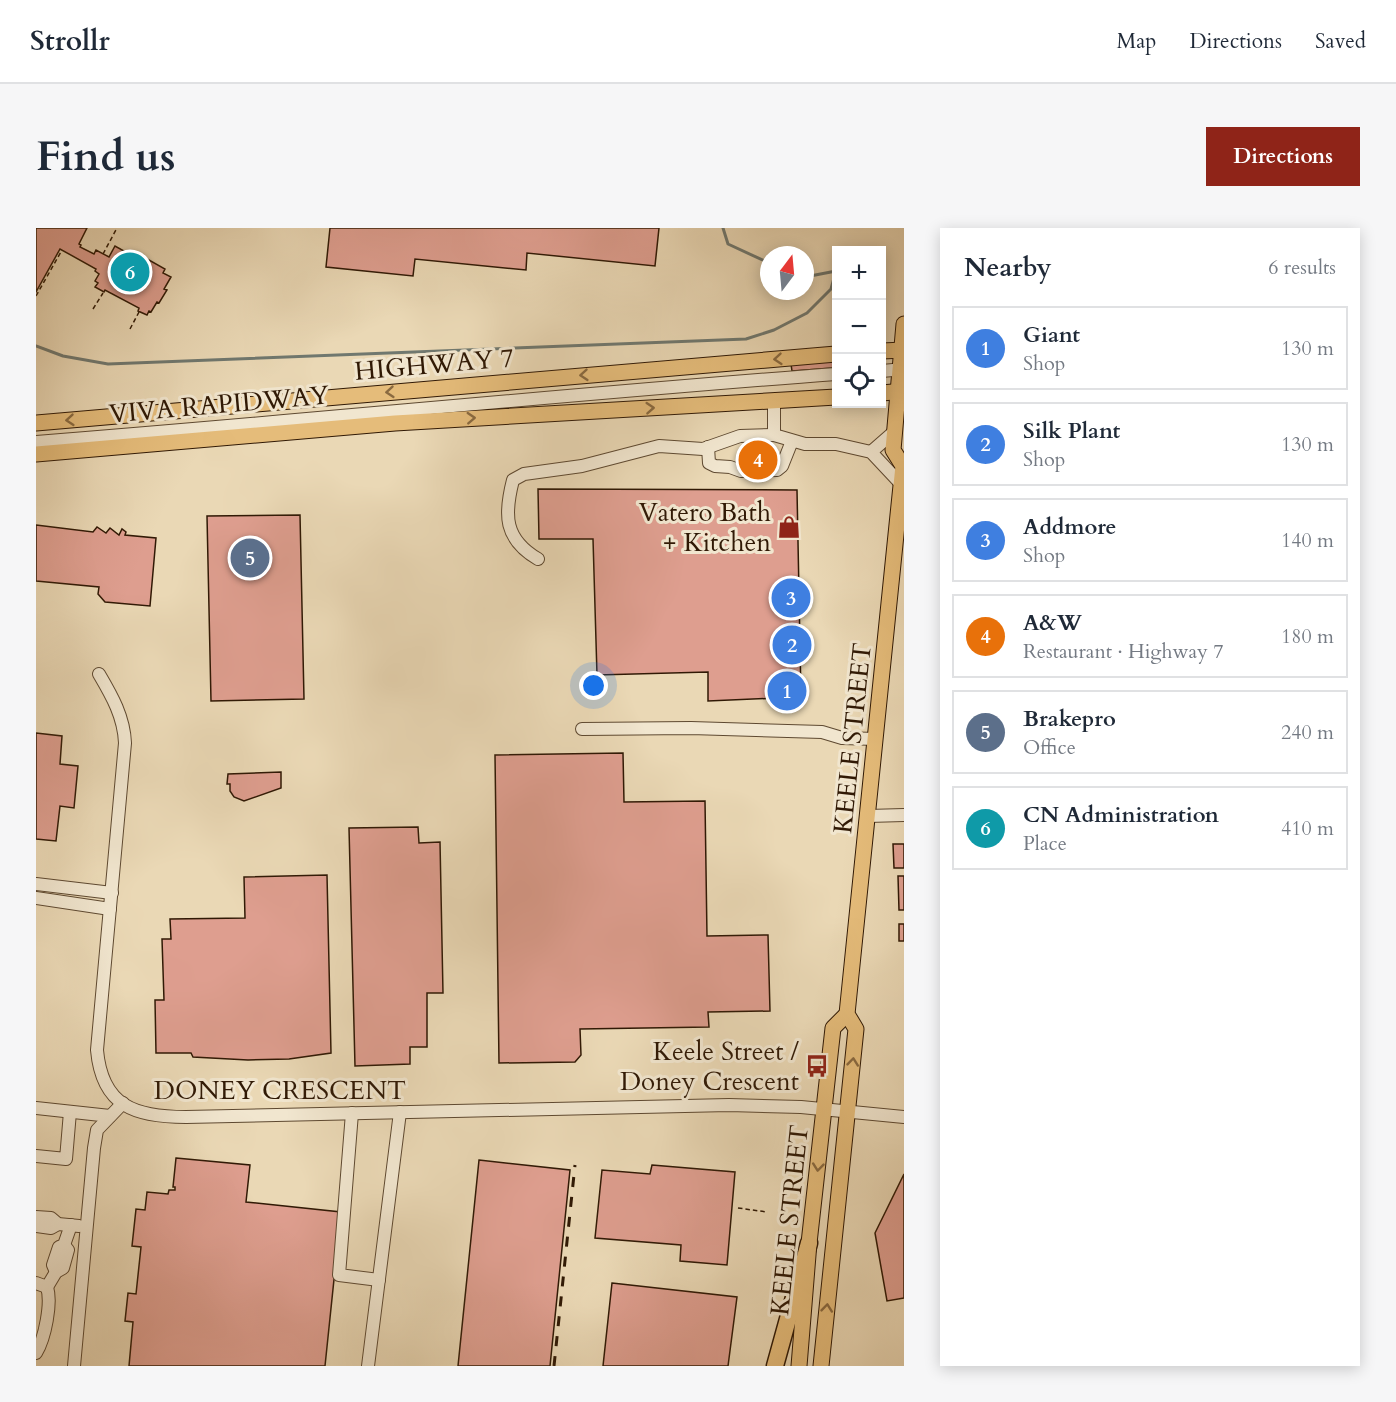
<!DOCTYPE html>
<html lang="en">
<head>
<meta charset="utf-8">
<style>
  :root { --surface:#fff; --page:#f6f6f7; --text:#1f2937; --muted:#747a83; --line:#e0e1e3; --accent:#8f2418 }
  body { margin:0; font-family:Cardo,serif; background:var(--page); color:var(--text) }
  .controls { position:absolute; right:18px; top:18px; display:grid; overflow:hidden; border-radius:0px; box-shadow:0 3px 15px #0003 }
  .controls button { width:54px; height:54px; display:grid; place-items:center; padding:0; border:0; border-bottom:2px solid var(--line); background:var(--surface); color:var(--text); font:30px sans-serif }
  .compass { position:absolute; left:724px; top:18px; width:54px; height:54px; border-radius:50%; background:var(--surface); box-shadow:0 3px 15px #0003; rotate:16deg }
  .you { position:absolute; left:558px; top:458px; width:21px; height:21px; margin:-15px; border:4px solid #fff; border-radius:50%; background:#1a73e8; box-shadow:0 0 0 9px #1a73e833 }
  .badge { display:grid; place-items:center; width:39px; height:39px; border-radius:50%; background:var(--accent); color:#fff; font-size:20px; font-weight:700 }
  .pin { position:absolute; translate:-50% -50%; border:3px solid #fff; box-shadow:0 2px 6px #0006 }
  .list { margin:0; padding:0; list-style:none }
  h2 { display:flex; justify-content:space-between; align-items:center; height:78px; margin:0; padding:0 24px; font-size:26px }
  h2 small { font-size:20px; font-weight:400; color:var(--muted) }
  .list li { display:grid; grid-template-columns:39px 1fr auto; gap:18px; align-items:center; box-sizing:border-box; height:84px; margin:0 12px 12px; padding:0 12px; border:2px solid var(--line); border-radius:0px }
  .list b { display:block; font-size:22px; white-space:nowrap }
  .list p { margin:0; font-size:20px; white-space:nowrap; color:var(--muted) }
  .list em { font-size:20px; font-style:normal; color:var(--muted) }
  .icon { flex:none; width:33px; height:33px; fill:none; stroke:currentColor; stroke-width:2; stroke-linecap:round; stroke-linejoin:round }
  .map { position:relative; flex:none; width:868px; height:1138px; overflow:hidden; border-radius:0px }
  header { display:flex; align-items:center; gap:36px; box-sizing:border-box; height:84px; padding:0 30px; background:var(--surface); border-bottom:2px solid var(--line) }
  header strong { font-size:28px }
  nav { display:flex; gap:33px; margin-inline-start:auto; font-size:21px }
  .intro { display:flex; align-items:center; justify-content:space-between; box-sizing:border-box; height:144px; padding:0 36px }
  h1 { margin:0; font-size:42px }
  .button { padding:15px 27px; border-radius:0px; background:var(--accent); color:#fff; font-size:21px; font-weight:700 }
  main { display:flex; gap:36px; padding:0 36px }
  aside { flex:1; background:var(--surface); border-radius:0px; box-shadow:0 3px 15px #0003 }
  .map>svg:first-child { display:block }
  .lines { fill:none; stroke-linecap:round; stroke-linejoin:round }
  .stream { stroke:#70786f; stroke-width:3 }
  .building { fill:#de9e8f; stroke:#301905; stroke-width:1.5 }
  .minor-casing { stroke:#5e4931; stroke-width:14 }
  .major-casing { stroke:#301905; stroke-width:17 }
  .highway-casing { stroke:#301905; stroke-width:19 }
  .path { stroke:#301905; stroke-width:1.5; stroke-dasharray:4.5 3; stroke-linecap:butt }
  .minor { stroke:#f1e6cf; stroke-width:12 }
  .major { stroke:#e5bc7a; stroke-width:15 }
  .highway { stroke:#e5bc7a; stroke-width:16 }
  .rail { stroke:#301905; stroke-width:3; stroke-dasharray:10 10; stroke-linecap:butt }
  .oneway { stroke:#8a6a40 }
  .labels { text-anchor:middle; stroke-width:6; stroke-linejoin:round; paint-order:stroke }
  .street-label { font-size:26px; fill:#301905; stroke:#f1e6cf }
  .poi-label { font-size:26px; fill:#301905; stroke:#f1e6cf; text-anchor:end }
</style>
</head>
<body>
<header>
<strong>Strollr</strong>
<nav><a>Map</a><a>Directions</a><a>Saved</a></nav>
</header>
<div class="intro"><h1>Find us</h1><a class="button">Directions</a></div>
<main>
<div class="map">
<svg width="868" height="1138" viewBox="0 0 868 1138">
  <rect width="100%" height="100%" fill="#ead8b5"/>
  <filter id="stains"><feTurbulence type="fractalNoise" baseFrequency=".00333" numOctaves="4"/><feColorMatrix values="0 0 0 0 .2 0 0 0 0 .09 0 0 0 0 .02 0 0 0 .5 -.17"/></filter>
  <radialGradient id="worn" r=".72"><stop offset=".6" stop-color="#630" stop-opacity="0"/><stop offset="1" stop-color="#630" stop-opacity=".3"/></radialGradient>
  <g class="lines">
    <!-- stream -->
    <g class="stream">
      <polyline points="687,0 692,16 733,35"/>
      <polyline points="769,49 800,43"/>
      <polyline points="0,118 27,128 72,136 710,111 738,102 771,85 795,61 800,43"/>
    </g>
  </g>
  <!-- building -->
  <g class="building">
    <polygon points="0,0 51,0 43,16 45,17 44,19 58,26 60,22 73,29 79,18 104,32 106,28 129,41 127,45 135,49 128,61 131,62 123,75 121,74 115,84 113,83 111,87 102,83 103,80 69,62 68,64 59,59 62,55 59,53 63,46 59,43 60,41 24,21 0,64"/>
    <polygon points="294,0 623,0 619,38 491,25 490,42 379,31 377,48 290,39"/>
    <polygon points="797,133 797,140 756,143 755,136"/>
    <polygon points="739,224 739,240 705,241 705,225"/>
    <polygon points="502,261 761,262 765,469 672,473 672,444 561,447 557,311 503,311"/>
    <polygon points="264,287 268,471 175,473 171,288"/>
    <polygon points="0,297 57,304 61,299 70,305 74,300 83,307 86,301 90,304 89,307 120,310 114,378 69,374 62,366 63,359 0,353"/>
    <polygon points="0,505 26,508 24,536 42,538 38,580 24,578 20,613 0,611"/>
    <polygon points="587,525 588,574 669,573 671,708 732,707 734,783 672,784 673,799 544,801 545,827 539,834 463,835 459,527"/>
    <polygon points="245,544 245,560 208,573 198,569 194,563 194,556 191,556 192,546"/>
    <polygon points="382,599 383,615 404,614 407,765 391,765 391,819 374,819 374,836 319,838 313,600"/>
    <polygon points="857,616 868,616 868,640 858,640"/>
    <polygon points="291,647 295,825 253,831 212,832 157,829 155,825 120,825 119,772 128,772 126,711 135,711 134,691 209,690 208,649"/>
    <polygon points="862,648 868,648 868,682 863,682"/>
    <rect x="863" y="696" width="5" height="17"/>
    <polygon points="140,930 214,937 210,974 305,984 289,1138 93,1138 97,1094 89,1093 92,1065 100,1066 105,1019 96,1018 100,981 109,982 111,964 132,966 133,962 139,962 139,959 137,959"/>
    <polygon points="443,932 534,942 514,1138 422,1138"/>
    <polygon points="616,937 699,944 691,1037 644,1033 645,1017 559,1010 566,942 614,946"/>
    <polygon points="868,946 868,1070 851,1073 839,1005"/>
    <polygon points="576,1055 701,1069 692,1138 567,1138"/>
  </g>
  <g class="lines">
    <!-- minor casing -->
    <g class="minor-casing">
      <g id="minor">
        <polyline points="846,143 868,141"/>
        <polyline points="738,172 738,207 769,216 800,216 835,224 865,256"/>
        <path d="M0 214C267 193 533 166 800 146"/>
        <polyline points="672,219 673,235 679,238 694,239 705,243 741,242 746,238 756,213"/>
        <polyline points="835,224 859,203"/>
        <path d="M502 331C468 311 468 287 477 252L488 246 546 238 623 218 667 221 704 208 738 207"/>
        <path d="M63 446C76 468 88 489 89 515L61 822C66 879 100 889 150 889L693 877 765 879 868 889"/>
        <polyline points="546,501 655,500 786,504 806,510 840,511"/>
        <polyline points="832,588 868,587"/>
        <polyline points="0,656 76,665"/>
        <polyline points="0,670 74,681"/>
        <polyline points="0,880 74,888"/>
        <polyline points="316,885 303,1047 343,1052"/>
        <polyline points="0,928 30,931 34,884"/>
        <polyline points="0,989 15,990 22,996 43,998"/>
        <polyline points="0,998 15,1000 22,996"/>
        <polyline points="20,1044 17,1037 23,1019 28,1017 35,997"/>
        <polyline points="0,1055 11,1059 20,1044 27,1040 32,1022 28,1017"/>
        <path d="M0 1125C9 1110 16 1075 11 1059"/>
        <polyline points="38,1138 58,920 61,902 87,875"/>
        <polyline points="332,1138 364,884"/>
      </g>
    </g>
    <!-- major casing -->
    <g class="major-casing">
      <g id="major">
        <polyline points="846,123 868,122"/>
        <polyline points="846,165 868,163"/>
        <polyline points="0,195 800,126"/>
        <polyline points="0,226 359,195 800,169"/>
        <polyline points="763,1138 773,1015 797,800 811,786"/>
        <polyline points="785,1138 820,801 811,786 867,238 857,222 868,96"/>
      </g>
    </g>
    <!-- highway casing -->
    <g class="highway-casing">
      <polyline id="highway" points="739,1138 773,1015"/>
    </g>
    <!-- path -->
    <g class="path">
      <polyline points="67,26 81,0"/>
      <polyline points="0,68 26,22"/>
      <polyline points="57,81 67,65"/>
      <polyline points="94,101 103,84"/>
      <polyline points="702,980 731,984"/>
    </g>
    <!-- minor -->
    <use href="#minor" class="minor"/>
    <!-- major -->
    <use href="#major" class="major"/>
    <!-- highway -->
    <use href="#highway" class="highway"/>
    <!-- rail -->
    <polyline class="rail" points="518,1138 539,937"/>
  </g>
  <!-- one-way arrows -->
  <defs><path id="oneway-chevron" d="M-2-3.5L2.5 0L-2 3.5" fill="none" stroke-width="1.6" stroke-linecap="round" stroke-linejoin="round" transform="scale(1.5)"/></defs>
  <g class="oneway">
    <use href="#oneway-chevron" transform="translate(742 131) rotate(175)"/>
    <use href="#oneway-chevron" transform="translate(548 147) rotate(175)"/>
    <use href="#oneway-chevron" transform="translate(354 164) rotate(175)"/>
    <use href="#oneway-chevron" transform="translate(614 180) rotate(-4)"/>
    <use href="#oneway-chevron" transform="translate(435 190) rotate(-3)"/>
    <use href="#oneway-chevron" transform="translate(34 192) rotate(175)"/>
    <use href="#oneway-chevron" transform="translate(817 834) rotate(-84)"/>
    <use href="#oneway-chevron" transform="translate(782 939) rotate(96)"/>
    <use href="#oneway-chevron" transform="translate(791 1080) rotate(-84)"/>
  </g>
  <!-- icons -->
  <defs>
    <g id="shop-bare" transform="scale(1.8)"><path d="M-5-2.5h2.3a2.7 3.5 0 0 1 5.4 0H5L5.5 6h-11ZM-1.5-2.5h3a1.5 2.3 0 0 0-3 0Z" fill="#8f2418" stroke="#f1e6cf" stroke-width="2.5" paint-order="stroke"/></g>
    <g id="bus-bare" transform="scale(1.8)"><path d="M-5-6H5V4H4V6H2V4H-2V6H-4V4H-5ZM-3.5-4V0h7V-4ZM-3.5 1.2v1.5H-2V1.2ZM2 1.2v1.5H3.5V1.2Z" fill="#8f2418" stroke="#f1e6cf" stroke-width="2.5" paint-order="stroke"/></g>
  </defs>
  <g fill-rule="evenodd">
    <use href="#shop-bare" x="753" y="299"/>
    <use href="#bus-bare" x="781" y="838"/>
  </g>
  <g class="labels">
    <!-- street labels -->
    <g class="street-label">
      <text transform="translate(398 136) rotate(-5)" y="9">HIGHWAY 7</text>
      <text transform="translate(183 176) rotate(-5)" y="9">VIVA RAPIDWAY</text>
      <text transform="translate(816 510) rotate(-84)" y="9">KEELE STREET</text>
      <text x="244" y="871">DONEY CRESCENT</text>
      <text transform="translate(753 992) rotate(-84)" y="9">KEELE STREET</text>
    </g>
    <!-- poi labels -->
    <g class="poi-label">
      <text x="735" y="293">Vatero Bath<tspan x="735" dy="30">+ Kitchen</tspan></text>
      <text x="763" y="832">Keele Street /<tspan x="763" dy="30">Doney Crescent</tspan></text>
    </g>
  </g>
  <rect width="100%" height="100%" filter="url(#stains)"/>
  <rect width="100%" height="100%" fill="url(#worn)"/>
</svg>
<div class="controls">
<button>+</button>
<button>−</button>
<button><svg class="icon" aria-label="locate" viewBox="0 0 24 24"><circle cx="12" cy="12" r="6"/><path d="M12 2v4M12 18v4M2 12h4M18 12h4"/></svg></button>
</div>
<svg class="compass" viewBox="-18 -18 36 36"><path d="M0-13l5 13h-10z" fill="#e53935"/><path d="M0 13l5-13h-10z" fill="#747a83"/></svg>
<div class="you"></div>
<div class="pin badge" style="left:751px;top:463px;background:#3f7fe0">1</div>
<div class="pin badge" style="left:756px;top:417px;background:#3f7fe0">2</div>
<div class="pin badge" style="left:755px;top:370px;background:#3f7fe0">3</div>
<div class="pin badge" style="left:722px;top:232px;background:#e8710a">4</div>
<div class="pin badge" style="left:214px;top:330px;background:#5c6f8a">5</div>
<div class="pin badge" style="left:94px;top:44px;background:#0f9aa8">6</div>
</div>
<aside>
<h2>Nearby<small>6 results</small></h2>
<ul class="list">
<li><span class="badge" style="background:#3f7fe0">1</span><div><b>Giant</b><p>Shop</p></div><em>130 m</em></li>
<li><span class="badge" style="background:#3f7fe0">2</span><div><b>Silk Plant</b><p>Shop</p></div><em>130 m</em></li>
<li><span class="badge" style="background:#3f7fe0">3</span><div><b>Addmore</b><p>Shop</p></div><em>140 m</em></li>
<li><span class="badge" style="background:#e8710a">4</span><div><b>A&amp;W</b><p>Restaurant · Highway 7</p></div><em>180 m</em></li>
<li><span class="badge" style="background:#5c6f8a">5</span><div><b>Brakepro</b><p>Office</p></div><em>240 m</em></li>
<li><span class="badge" style="background:#0f9aa8">6</span><div><b>CN Administration</b><p>Place</p></div><em>410 m</em></li>
</ul>
</aside>
</main>
</body>
</html>
